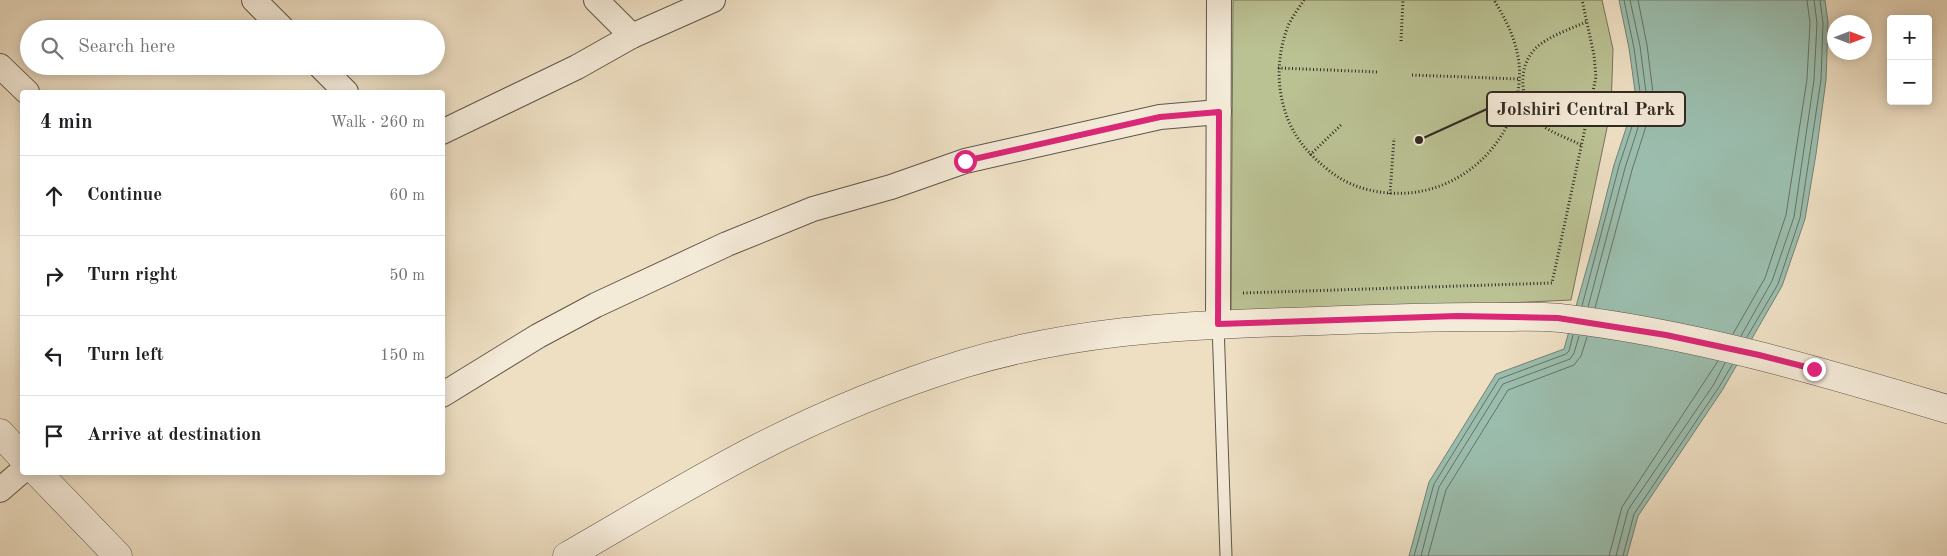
<!DOCTYPE html>
<html lang="en">
<head>
<meta charset="utf-8">
<style>
  :root { --surface:#fff; --page:#f2f2f2; --text:#202124; --muted:#757577; --line:#e0e0e0 }
  body { margin:0; font-family:"Old Standard TT",serif; background:var(--page); color:var(--text) }
  .controls { position:absolute; right:15px; top:15px; display:grid; overflow:hidden; border-radius:5px; box-shadow:0 2px 12px #0003 }
  .controls button { width:45px; height:45px; display:grid; place-items:center; padding:0; border:0; border-bottom:1px solid var(--line); background:var(--surface); color:var(--text); font:25px sans-serif }
  .compass { position:absolute; left:1827px; top:15px; width:45px; height:45px; border-radius:50%; background:var(--surface); box-shadow:0 2px 12px #0003; rotate:90deg }
  .stop { position:absolute; width:15px; height:15px; margin:-11px; border:4px solid #db2777; border-radius:50%; background:#fff }
  .stop.end { background:#db2777; border-color:#fff; box-shadow:0 1px 5px #0008 }
  .list { margin:0; padding:0; list-style:none }
  h2 { display:flex; justify-content:space-between; align-items:center; height:65px; margin:0; padding:0 20px; font-size:21px }
  h2 small { font-size:16px; font-weight:400; color:var(--muted) }
  .list li { display:grid; grid-template-columns:32px 1fr auto; gap:15px; align-items:center; box-sizing:border-box; height:80px; padding:0 20px; border-top:1px solid var(--line) }
  .list b { display:block; font-size:19px; white-space:nowrap }
  .list em { font-size:16px; font-style:normal; color:var(--muted) }
  .icon { flex:none; width:28px; height:28px; fill:none; stroke:currentColor; stroke-width:2; stroke-linecap:round; stroke-linejoin:round }
  .map { position:relative; flex:none; width:1947px; height:556px; overflow:hidden }
  .search { position:absolute; background:var(--surface); box-shadow:0 2px 12px #0003; left:20px; top:20px; width:425px; height:55px; display:flex; align-items:center; gap:12px; box-sizing:border-box; padding:0 18px; border-radius:28px; color:var(--muted); font-size:19px }
  .panel { position:absolute; background:var(--surface); box-shadow:0 2px 12px #0003; left:20px; top:90px; width:425px; height:385px; border-radius:5px }
  .map>svg:first-child { display:block }
  .green { fill:#bac193; stroke:#76755a }
  .water { fill:#9bbdad; stroke:#718275 }
  .lines { fill:none; stroke-linecap:round; stroke-linejoin:round }
  .shore { stroke:#667366; stroke-width:1 }
  .service-casing { stroke:#605649; stroke-width:13 }
  .minor-casing { stroke:#605649; stroke-width:26 }
  .tertiary-casing { stroke:#605649; stroke-width:29 }
  .path { stroke:#312920; stroke-width:3; stroke-dasharray:1 2.5; stroke-linecap:butt }
  .service { stroke:#f4ead8; stroke-width:11 }
  .minor { stroke:#f4ead8; stroke-width:24 }
  .tertiary { stroke:#f4ead8; stroke-width:28 }
  .route { stroke:#db2777; stroke-width:6 }
  .leader { fill:none; stroke:#312920; stroke-width:2 }
  .callout-dot { fill:#312920; stroke:#f4ead8; stroke-width:2 }
  .callout { fill:#f4ead8; stroke:#312920; stroke-width:2 }
  .callout-label { font-size:19px; text-anchor:middle; font-weight:bold; fill:#312920 }
</style>
</head>
<body>
<div class="map">
<svg width="1947" height="556" viewBox="0 0 1947 556">
  <rect width="100%" height="100%" fill="#eedfc3"/>
  <filter id="stains"><feTurbulence type="fractalNoise" baseFrequency=".004" numOctaves="4"/><feColorMatrix values="0 0 0 0 .2 0 0 0 0 .09 0 0 0 0 .02 0 0 0 .5 -.17"/></filter>
  <radialGradient id="worn" r=".72"><stop offset=".6" stop-color="#630" stop-opacity="0"/><stop offset="1" stop-color="#630" stop-opacity=".3"/></radialGradient>
  <!-- green -->
  <polygon class="green" points="1233,0 1602,0 1613,49 1611,109 1571,300 1231,316"/>
  <!-- water -->
  <polygon class="water" points="1619,0 1825,0 1828,22 1826,80 1816,154 1805,219 1782,286 1723,389 1638,516 1627,556 1409,556 1429,482 1496,374 1564,349 1597,232 1614,165 1636,98 1629,48"/>
  <g class="lines">
    <!-- shore -->
    <g class="shore">
      <polyline points="1582,306 1619,166 1641,99 1634,48 1624,0"/>
      <polyline points="1588,307 1625,168 1647,100 1640,46 1630,0"/>
      <polyline points="1595,308 1632,170 1654,101 1647,45 1638,0"/>
      <polyline points="1733,334 1765,278 1786,215 1807,79 1810,23 1807,0"/>
      <polyline points="1741,336 1772,281 1794,217 1814,80 1817,23 1814,0"/>
      <polyline points="1747,337 1778,284 1800,218 1821,80 1823,23 1820,0"/>
      <polyline points="1414,556 1434,484 1499,379 1566,354 1569,351 1573,335"/>
      <polyline points="1421,556 1439,487 1503,384 1570,359 1574,353 1579,336"/>
      <polyline points="1428,556 1446,490 1508,390 1574,365 1581,356 1587,337"/>
      <polyline points="1609,556 1622,507 1718,361"/>
      <polyline points="1616,556 1628,510 1714,384 1725,363"/>
      <polyline points="1623,556 1634,514 1719,387 1732,365"/>
    </g>
    <!-- service casing -->
    <g class="service-casing">
      <polyline id="service" points="1218,324 1226,556"/>
    </g>
    <!-- minor casing -->
    <g class="minor-casing">
      <g id="minor">
        <polyline points="254,0 283,29"/>
        <polyline points="596,0 632,36"/>
        <polyline points="0,66 27,92"/>
        <polyline points="320,66 346,92"/>
        <polyline points="442,132 577,67 632,36 713,0"/>
        <polyline points="1218,324 1219,0"/>
        <polyline points="442,395 538,336 596,305 727,244 813,209 891,187 965,161 1160,117 1219,112"/>
        <polyline points="0,490 22,471"/>
      </g>
    </g>
    <!-- tertiary casing -->
    <g class="tertiary-casing">
      <g id="tertiary">
        <polyline points="0,433 22,457"/>
        <polyline points="37,472 118,556"/>
        <path d="M567 556C630 520 692 482 756 449 822 415 892 386 963 364 1068 332 1177 325 1285 322 1355 320 1425 316 1495 317 1516 317 1539 316 1560 318 1692 333 1820 371 1947 409"/>
      </g>
    </g>
    <!-- path -->
    <g class="path">
      <path d="M1304 0C1299 8 1292 17 1288 26 1276 58 1276 91 1289 122 1298 142 1310 155 1327 169 1350 188 1378 195 1408 193 1473 188 1525 129 1519 63 1516 39 1506 20 1494 0"/>
      <polyline points="1401,41 1403,0"/>
      <polyline points="1278,68 1379,72"/>
      <polyline points="1412,75 1519,79"/>
      <path d="M1581 145C1570 139 1557 135 1546 128 1521 110 1513 68 1538 46 1552 35 1570 29 1586 22"/>
      <polyline points="1310,155 1341,125"/>
      <polyline points="1390,194 1394,138"/>
      <polyline points="1243,293 1552,283 1596,77 1594,55 1582,0"/>
    </g>
    <!-- service -->
    <use href="#service" class="service"/>
    <!-- minor -->
    <use href="#minor" class="minor"/>
    <!-- tertiary -->
    <use href="#tertiary" class="tertiary"/>
  </g>
  <g class="lines">
    <!-- route -->
    <polyline class="route" points="965,161 1160,117 1219,112 1218,324 1457,316 1558,318 1666,335 1759,355 1814,369"/>
  </g>
  <!-- callouts -->
  <path class="leader" d="M1419 140L1487 109"/>
  <circle class="callout-dot" cx="1419" cy="140" r="5"/>
  <rect class="callout" x="1487" y="92" width="198" height="34" rx="5"/>
  <g class="callout-label">
    <text x="1586" y="115">Jolshiri Central Park</text>
  </g>
  <rect width="100%" height="100%" filter="url(#stains)"/>
  <rect width="100%" height="100%" fill="url(#worn)"/>
</svg>
<div class="controls">
<button>+</button>
<button>−</button>
</div>
<svg class="compass" viewBox="-18 -18 36 36"><path d="M0-13l5 13h-10z" fill="#e53935"/><path d="M0 13l5-13h-10z" fill="#757577"/></svg>
<div class="stop" style="left:965px;top:161px"></div>
<div class="stop end" style="left:1814px;top:369px"></div>
<div class="search"><svg class="icon" aria-label="search" viewBox="0 0 24 24"><circle cx="10" cy="10" r="6"/><path d="M15 15l6 6"/></svg>Search here</div>
<section class="panel">
<h2>4 min<small>Walk · 260 m</small></h2>
<ul class="list">
<li><svg class="icon" aria-label="ahead" viewBox="0 0 24 24"><path d="M12 20V5M6 11l6-6 6 6"/></svg><div><b>Continue</b></div><em>60 m</em></li>
<li><svg class="icon" aria-label="right" viewBox="0 0 24 24"><path d="M7 20v-9h11M14 6l5 5-5 5"/></svg><div><b>Turn right</b></div><em>50 m</em></li>
<li><svg class="icon" aria-label="left" viewBox="0 0 24 24"><path d="M17 20v-9H6M10 6l-5 5 5 5"/></svg><div><b>Turn left</b></div><em>150 m</em></li>
<li><svg class="icon" aria-label="arrive" viewBox="0 0 24 24"><path d="M6 21V4h12l-3 4 3 4H6"/></svg><div><b>Arrive at destination</b></div></li>
</ul>
</section>
</div>
</body>
</html>
